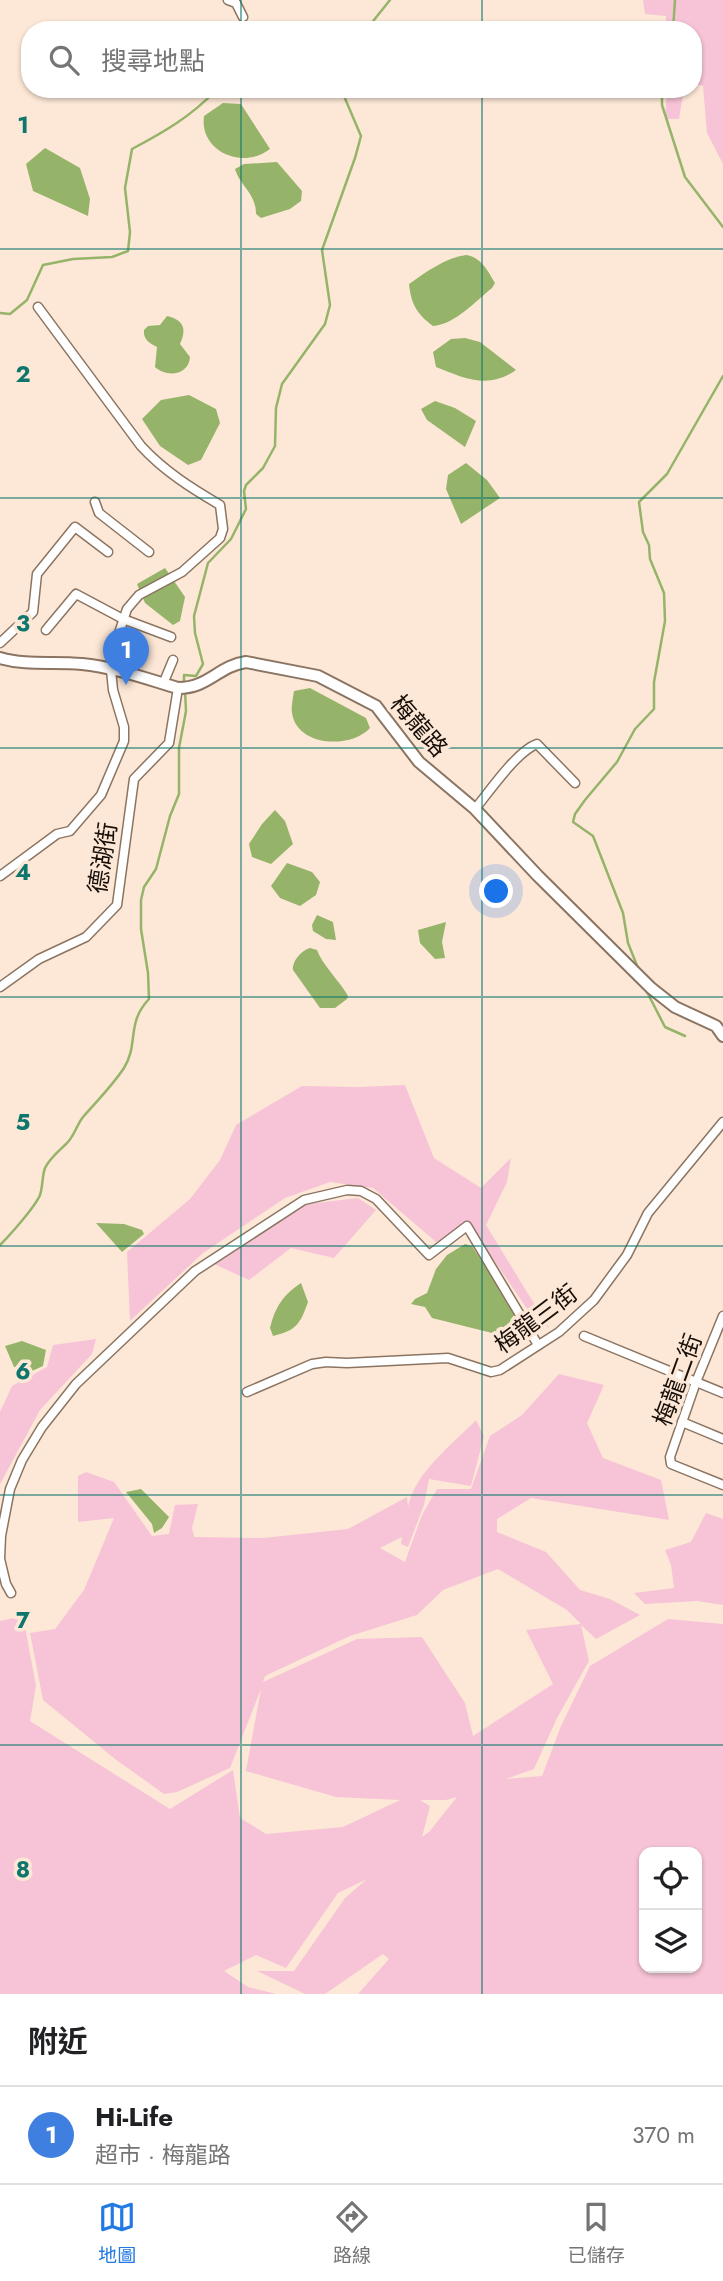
<!DOCTYPE html>
<html lang="zh-TW">
<head>
<meta charset="utf-8">
<style>
  :root { --surface:#fff; --page:#f6f6f6; --text:#202124; --muted:#757577; --line:#e0e0e0; --accent:#2179e3 }
  body { margin:0; font-family:Jost,"Noto Sans TC",sans-serif; background:var(--page); color:var(--text) }
  .controls { position:absolute; right:21px; bottom:21px; display:grid; overflow:hidden; border-radius:14px; box-shadow:0 2px 5px #0004 }
  .controls button { width:63px; height:63px; display:grid; place-items:center; padding:0; border:0; border-bottom:2px solid var(--line); background:var(--surface); color:var(--text); font:35px sans-serif }
  .you { position:absolute; left:497px; top:892px; width:24px; height:24px; margin:-18px; border:5px solid #fff; border-radius:50%; background:#1a73e8; box-shadow:0 0 0 10px #1a73e833 }
  .badge { display:grid; place-items:center; width:46px; height:46px; border-radius:50%; background:var(--accent); color:#fff; font-size:23px; font-weight:700 }
  .pin { position:absolute; translate:-50% -58px; filter:drop-shadow(0 2px 4px #0008) }
  .pin::after { content:''; position:absolute; top:37px; width:24px; height:21px; background:inherit; clip-path:polygon(0 0,100% 0,50% 100%) }
  .list { margin:0; padding:0; list-style:none }
  h2 { display:flex; justify-content:space-between; align-items:center; height:91px; margin:0; padding:0 28px; font-size:30px }
  h2 small { font-size:23px; font-weight:400; color:var(--muted) }
  .list li { display:grid; grid-template-columns:46px 1fr auto; gap:21px; align-items:center; box-sizing:border-box; height:98px; padding:0 28px; border-top:2px solid var(--line) }
  .list b { display:block; font-size:26px; white-space:nowrap }
  .list p { margin:0; font-size:23px; white-space:nowrap; color:var(--muted) }
  .list em { font-size:23px; font-style:normal; color:var(--muted) }
  .icon { flex:none; width:38px; height:38px; fill:none; stroke:currentColor; stroke-width:2; stroke-linecap:round; stroke-linejoin:round }
  .map { position:relative; flex:none; width:723px; height:1994px; overflow:hidden }
  .search { position:absolute; background:var(--surface); box-shadow:0 2px 5px #0004; left:21px; right:21px; top:21px; height:77px; display:flex; align-items:center; gap:18px; box-sizing:border-box; padding:0 24px; border-radius:28px; color:var(--muted); font-size:26px }
  .sheet { height:189px; background:var(--surface) }
  nav { display:flex; justify-content:space-around; align-items:center; box-sizing:border-box; height:98px; border-top:2px solid var(--line); background:var(--surface); font-size:19px; color:var(--muted) }
  nav a { display:grid; justify-items:center; gap:4px }
  nav .on { color:var(--accent) }
  .map>svg:first-child { display:block }
  .green { fill:#f6c4d6; fill-rule:evenodd }
  .water { fill:#95b469 }
  .lines { fill:none; stroke-linecap:round; stroke-linejoin:round }
  .stream { stroke:#95b469; stroke-width:2.5 }
  .street-casing { stroke:#8b7461; stroke-width:11 }
  .secondary-casing { stroke:#8b7461; stroke-width:14 }
  .street { stroke:#fff; stroke-width:8 }
  .secondary { stroke:#fff; stroke-width:10 }
  .grid { fill:none; stroke:#0f766e; stroke-width:2; stroke-opacity:0.55 }
  .labels { text-anchor:middle; stroke-width:7; stroke-linejoin:round; paint-order:stroke }
  .street-label { font-size:24px; fill:#170f08; stroke:#fde8d7 }
  .grid-label { font-size:23px; text-anchor:middle; font-weight:bold; fill:#0f766e; stroke:#fde8d7; stroke-width:7; stroke-linejoin:round; paint-order:stroke }
</style>
</head>
<body>
<div class="map">
<svg width="723" height="1994" viewBox="0 0 723 1994">
  <rect width="100%" height="100%" fill="#fde8d7"/>
  <!-- green -->
  <g class="green">
    <polygon points="643,0 723,0 723,164 707,133 703,86 693,83 693,30 666,30 666,16 645,14"/>
    <polygon points="667,89 684,89 679,119 665,119"/>
    <polygon points="405,1085 434,1158 481,1188 511,1158 507,1182 486,1225 549,1328 534,1319 472,1228 436,1242 373,1188 330,1182 285,1198 203,1253 130,1321 127,1252 190,1199 220,1160 236,1125 302,1086 359,1087"/>
    <polygon points="358,1198 376,1210 334,1258 291,1248 249,1280 214,1264 307,1204"/>
    <polygon points="96,1339 92,1354 40,1410 0,1484 0,1412 12,1386 47,1367 53,1345"/>
    <path d="M559 1374 604 1385 587 1423 603 1458 661 1480 669 1520 531 1498 497 1519V1532L546 1552 580 1590 610 1599 640 1615 596 1639 581 1625 589 1661 557 1718 534 1769 506 1779 542 1776 561 1726 590 1666 668 1619 723 1624V1994H358L389 1959 383 1954 325 1994H305L257 1971H294L345 1898 367 1879 338 1893 286 1968 256 1955 224 1971 248 1987 276 1994H0V1621L23 1616 36 1686 30 1721 170 1809 233 1770 240 1818 266 1834 343 1827 400 1800 336 1797 246 1771 261 1689 230 1768 177 1792 164 1794 115 1759 43 1700 30 1633 55 1629 84 1590 114 1518 78 1522V1476L86 1472 114 1482 152 1536 169 1534 175 1505 198 1504 192 1528 194 1537 263 1538 348 1529 407 1497 408 1507C415 1472 452 1445 476 1420L484 1436 471 1486 429 1479 424 1505 408 1547 401 1544 402 1537 380 1548 405 1562 422 1515 437 1489H471L490 1436 522 1415ZM498 1569 567 1610 581 1624 526 1630 553 1684 473 1736 465 1703 422 1637 357 1639 263 1682 265 1676 350 1636 417 1615 443 1590ZM457 1797 429 1832 422 1837 430 1806 420 1800H446ZM644 1852H697V1968H644Z"/>
    <polygon points="706,1513 723,1519 723,1605 697,1601 645,1604 634,1593 674,1588 671,1565 665,1550 691,1542"/>
  </g>
  <!-- water -->
  <g class="water">
    <path d="M223 103 241 104 270 149C243 170 199 152 204 116Z"/>
    <polygon points="45,148 80,168 90,199 88,216 33,191 26,164"/>
    <path d="M277 162 302 191 301 201 290 209 261 218 256 214C256 193 240 186 235 169L244 164Z"/>
    <path d="M466 255C481 257 488 271 495 283L492 288C476 301 454 325 433 326 417 314 411 304 409 284 426 272 445 258 466 255Z"/>
    <path d="M167 316C184 320 187 329 180 344L190 357C189 375 167 378 155 367L157 347C149 343 143 339 144 330L148 326 160 325Z"/>
    <path d="M465 338 480 342 516 370C488 390 464 378 436 367L433 352 451 339Z"/>
    <polygon points="189,395 216,409 220,423 201,460 188,465 160,446 142,419 161,400"/>
    <polygon points="435,401 455,408 476,421 465,447 427,420 421,409"/>
    <polygon points="466,463 487,480 500,498 461,524 446,489 448,475"/>
    <polygon points="165,568 185,597 180,621 173,625 145,603 137,584"/>
    <path d="M310 688 366 718 370 728C351 749 297 747 292 713 291 707 293 698 294 691Z"/>
    <polygon points="275,810 285,821 293,844 271,864 252,857 249,844 262,824"/>
    <polygon points="287,863 312,872 320,882 316,895 300,906 280,898 271,886"/>
    <polygon points="317,915 333,922 336,940 326,939 313,931 312,925"/>
    <polygon points="446,922 442,942 445,958 435,959 420,943 418,930"/>
    <path d="M310 948 317 950C323 966 339 980 348 996L347 999 335 1008H320L293 970C292 961 302 950 310 948Z"/>
    <polygon points="96,1223 124,1224 142,1230 144,1234 122,1252"/>
    <polygon points="465,1244 472,1246 528,1333 526,1338 520,1340 432,1318 425,1307 411,1304 415,1299 427,1293 436,1269 447,1255"/>
    <path d="M301 1283 308 1302C300 1324 297 1330 273 1336L270 1328C275 1307 283 1295 301 1283Z"/>
    <polygon points="22,1341 46,1350 43,1366 30,1372 14,1367 5,1346"/>
    <polygon points="141,1489 169,1517 162,1528 154,1533 152,1524 126,1492"/>
  </g>
  <g class="lines">
    <!-- stream -->
    <g class="stream">
      <polyline points="366,30 390,0"/>
      <polyline points="673,30 675,0"/>
      <polyline points="662,89 662,105 685,177 723,227"/>
      <path d="M0 313 10 314 27 300 43 265 73 259 112 257 128 251 130 232 125 188 132 149C164 132 192 116 217 89"/>
      <polyline points="184,684 184,675 196,676 203,664 195,633 194,616 208,563 231,539 246,509 244,491 246,485 263,468 275,446 276,408 282,384 325,324 330,305 322,250 355,158 361,136 341,89"/>
      <polyline points="638,968 628,943 623,913 593,836 573,822 575,814 585,800 617,762 635,729 654,709 654,682 665,621 664,593 650,559 649,545 643,532 639,502 667,474 723,376"/>
      <polyline points="646,990 665,1027 685,1036"/>
      <path d="M0 1245C10 1235 35 1207 40 1195 43 1186 42 1176 45 1168 50 1158 58 1152 66 1144 74 1137 76 1126 83 1117 97 1101 112 1086 124 1068 139 1044 126 1023 149 999L148 973 141 929V900L144 887 156 869 170 816 179 794V748L186 711 185 691"/>
    </g>
    <!-- street casing -->
    <g class="street-casing">
      <g id="street">
        <polyline points="228,0 236,3 243,17"/>
        <polyline points="95,502 99,513 149,552"/>
        <polyline points="46,630 76,594 123,619 171,637"/>
        <polyline points="0,643 33,612 37,574 75,527 108,552"/>
        <polyline points="163,684 173,660"/>
        <path d="M475 809C489 792 517 751 537 744L575 783"/>
        <path d="M0 876 57 834 70 831 101 795 124 741V727L113 690 111 670 118 636 127 609 139 595 182 572 220 538 223 529 220 505C191 488 164 471 141 446L38 307"/>
        <polyline points="0,987 39,959 86,937 117,905 134,779 169,743 178,688"/>
        <polyline points="723,1316 696,1382 670,1457 671,1464 723,1485"/>
        <polyline points="584,1336 723,1393"/>
        <polyline points="247,1392 312,1364 326,1362 347,1363 448,1358 491,1372 500,1370 559,1332 594,1300 627,1255 648,1213 723,1122"/>
        <polyline points="682,1422 723,1439"/>
        <polyline points="11,1593 6,1584 0,1559 1,1536 10,1489 22,1460 42,1427 76,1384 195,1271 304,1200 347,1190 361,1191 376,1199 429,1255 467,1226 538,1345"/>
      </g>
    </g>
    <!-- secondary casing -->
    <g class="secondary-casing">
      <path id="secondary" d="M0 658C27 666 54 661 82 664 114 667 147 679 178 688 209 688 218 666 246 662L318 676 376 706 419 762 475 809 538 876 651 988 675 1007 716 1026 723 1036"/>
    </g>
    <!-- street -->
    <use href="#street" class="street"/>
    <!-- secondary -->
    <use href="#secondary" class="secondary"/>
  </g>
  <!-- grid -->
  <path class="grid" d="M241 0V30M482 0V30M241 89V1994M482 89V1994M0 249H723M0 498H723M0 748H723M0 997H723M0 1246H723M0 1495H723M0 1745H723"/>
  <g class="labels">
    <!-- street labels -->
    <g class="street-label">
      <text transform="translate(419 726) rotate(49)" y="8">梅龍路</text>
      <text transform="translate(103 858) rotate(-81)" y="8">德湖街</text>
      <text transform="translate(536 1319) rotate(-37)" y="8">梅龍三街</text>
      <text transform="translate(678 1380) rotate(-70)" y="8">梅龍二街</text>
    </g>
  </g>
  <g class="grid-label">
    <text x="23" y="133">1</text>
    <text x="23" y="382">2</text>
    <text x="23" y="631">3</text>
    <text x="23" y="880">4</text>
    <text x="23" y="1130">5</text>
    <text x="23" y="1379">6</text>
    <text x="23" y="1628">7</text>
    <text x="23" y="1877">8</text>
  </g>
</svg>
<div class="controls">
<button><svg class="icon" aria-label="locate" viewBox="0 0 24 24"><circle cx="12" cy="12" r="6"/><path d="M12 2v4M12 18v4M2 12h4M18 12h4"/></svg></button>
<button><svg class="icon" aria-label="layers" viewBox="0 0 24 24"><path d="M12 4l9 5-9 5-9-5zM3 14l9 5 9-5"/></svg></button>
</div>
<div class="you"></div>
<div class="pin badge" style="left:126px;top:685px;background:#3f7fe0">1</div>
<div class="search"><svg class="icon" aria-label="search" viewBox="0 0 24 24"><circle cx="10" cy="10" r="6"/><path d="M15 15l6 6"/></svg>搜尋地點</div>
</div>
<section class="sheet">
<h2>附近<small></small></h2>
<ul class="list">
<li><span class="badge" style="background:#3f7fe0">1</span><div><b>Hi-Life</b><p>超市 · 梅龍路</p></div><em>370 m</em></li>
</ul>
</section>
<nav>
<a class="on"><svg class="icon" aria-label="map" viewBox="0 0 24 24"><path d="M3 6l6-2 6 2 6-2v14l-6 2-6-2-6 2zM9 4v14M15 6v14"/></svg>地圖</a>
<a><svg class="icon" aria-label="directions" viewBox="0 0 24 24"><path d="M12 3l9 9-9 9-9-9zM9 14v-3h6M13 9l2 2-2 2"/></svg>路線</a>
<a><svg class="icon" aria-label="saved" viewBox="0 0 24 24"><path d="M7 4h10v16l-5-4-5 4z"/></svg>已儲存</a>
</nav>
</body>
</html>
